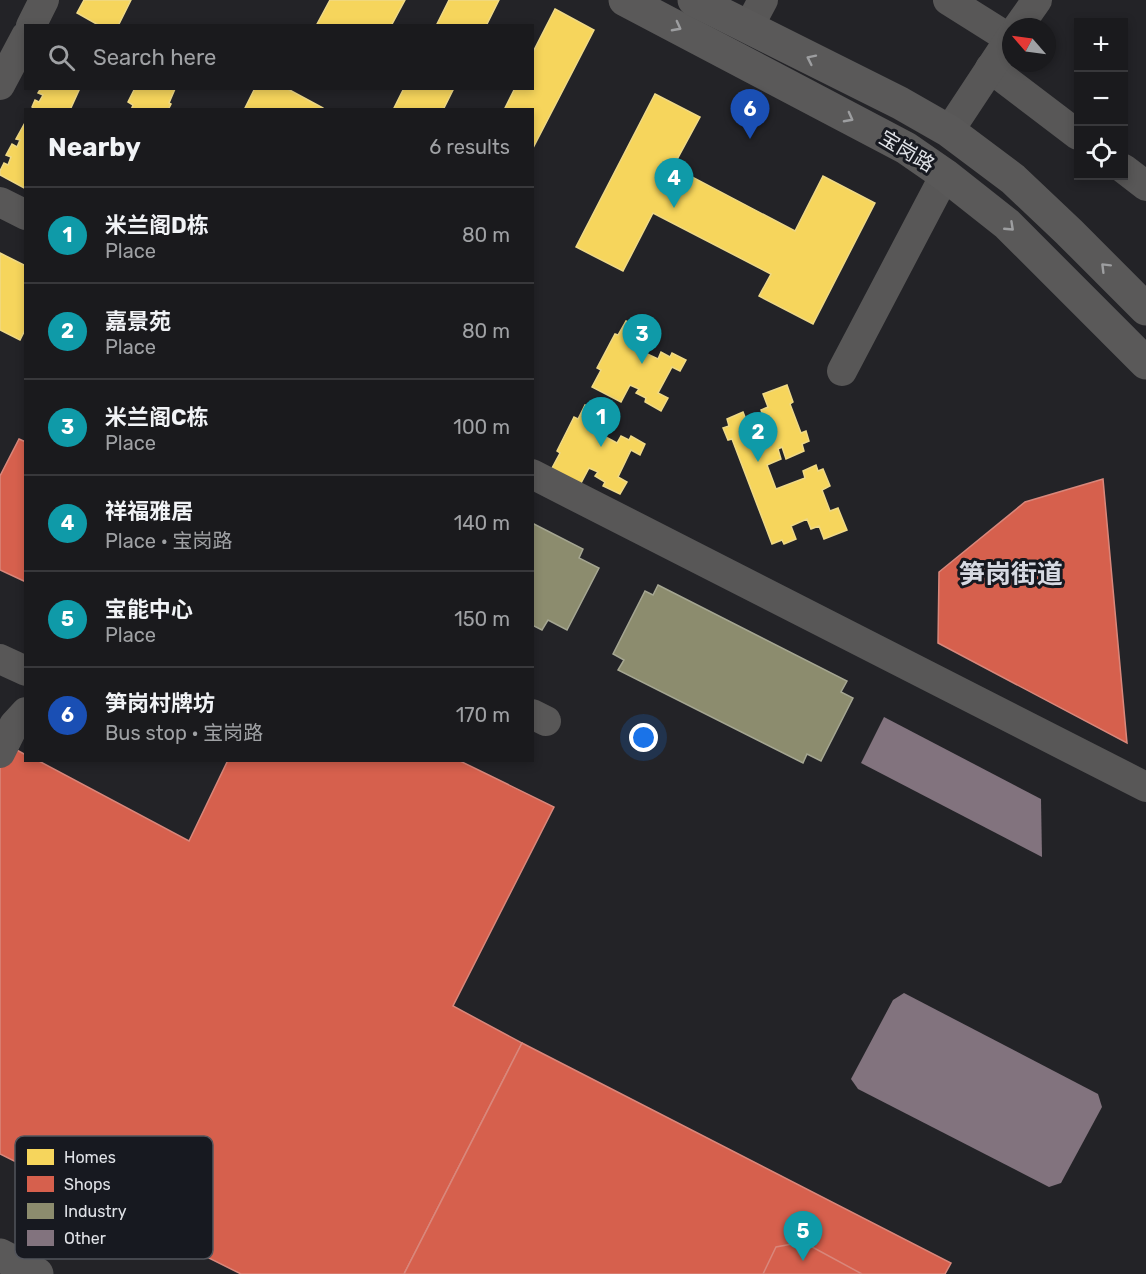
<!DOCTYPE html>
<html lang="en">
<head>
<meta charset="utf-8">
<style>
  :root { --surface:#1a1a1d; --page:#27272a; --text:#f1f3f6; --muted:#9fa1a4; --line:#38383b; --accent:#9e9fa4 }
  body { margin:0; font-family:Rubik,"Noto Sans SC",sans-serif; background:var(--page); color:var(--text) }
  .controls { position:absolute; right:18px; top:18px; display:grid; overflow:hidden; border-radius:0px; box-shadow:0 3px 9px #0003 }
  .controls button { width:54px; height:54px; display:grid; place-items:center; padding:0; border:0; border-bottom:2px solid var(--line); background:var(--surface); color:var(--text); font:30px sans-serif }
  .compass { position:absolute; left:1002px; top:18px; width:54px; height:54px; border-radius:50%; background:var(--surface); box-shadow:0 3px 9px #0003; rotate:298deg }
  .you { position:absolute; left:644px; top:738px; width:21px; height:21px; margin:-15px; border:4px solid #fff; border-radius:50%; background:#1a73e8; box-shadow:0 0 0 9px #1a73e833 }
  .badge { display:grid; place-items:center; width:39px; height:39px; border-radius:50%; background:var(--accent); color:#fff; font-size:20px; font-weight:700 }
  .pin { position:absolute; translate:-50% -50px; filter:drop-shadow(0 2px 3px #0008) }
  .pin::after { content:''; position:absolute; top:32px; width:21px; height:18px; background:inherit; clip-path:polygon(0 0,100% 0,50% 100%) }
  .list { margin:0; padding:0; list-style:none }
  h2 { display:flex; justify-content:space-between; align-items:center; height:78px; margin:0; padding:0 24px; font-size:26px }
  h2 small { font-size:20px; font-weight:400; color:var(--muted) }
  .list li { display:grid; grid-template-columns:39px 1fr auto; gap:18px; align-items:center; box-sizing:border-box; height:96px; padding:0 24px; border-top:2px solid var(--line) }
  .list b { display:block; font-size:22px; white-space:nowrap }
  .list p { margin:0; font-size:20px; white-space:nowrap; color:var(--muted) }
  .list em { font-size:20px; font-style:normal; color:var(--muted) }
  .icon { flex:none; width:33px; height:33px; fill:none; stroke:currentColor; stroke-width:2; stroke-linecap:round; stroke-linejoin:round }
  .map { position:relative; flex:none; width:1146px; height:1274px; overflow:hidden }
  .search { position:absolute; background:var(--surface); box-shadow:0 3px 9px #0003; left:24px; top:24px; width:510px; height:66px; display:flex; align-items:center; gap:15px; box-sizing:border-box; padding:0 21px; border-radius:0px; color:var(--muted); font-size:22px }
  .panel { position:absolute; background:var(--surface); box-shadow:0 3px 9px #0003; left:24px; top:108px; width:510px; height:654px; border-radius:0px }
  .map>svg:first-child { display:block }
  .homes { fill:#f6d55c; stroke:#efd986; stroke-width:1.5 }
  .shops { fill:#d6604d; stroke:#d9877b; stroke-width:1.5 }
  .industry { fill:#8c8c6e; stroke:#a5a692; stroke-width:1.5 }
  .building { fill:#82737e }
  .lines { fill:none; stroke-linecap:round; stroke-linejoin:round }
  .street { stroke:#585757; stroke-width:30 }
  .secondary { stroke:#5a5959; stroke-width:33 }
  .oneway { stroke:#9d9ea0 }
  .labels { text-anchor:middle; stroke-width:6; stroke-linejoin:round; paint-order:stroke }
  .street-label { font-size:20px; fill:#e0e2e7; stroke:#171920 }
  .district-label { font-size:26px; font-weight:bold; fill:#d6d9e2; stroke:#171920 }
  .key { fill:#171920; stroke:#53555c; stroke-width:1.5 }
  .key-label { font-size:16px; fill:#e0e2e7 }
</style>
</head>
<body>
<div class="map">
<svg width="1146" height="1274" viewBox="0 0 1146 1274">
  <rect width="100%" height="100%" fill="#232327"/>
  <!-- homes -->
  <g class="homes">
    <polygon points="84,0 131,0 118,26 100,26 77,13"/>
    <polygon points="330,0 405,0 391,26 316,26"/>
    <polygon points="449,0 499,0 486,26 436,26"/>
    <polygon points="555,9 594,30 532,150 532,110 504,110 515,88 532,88 532,54"/>
    <polygon points="41,88 80,88 70,110 36,110 32,107 35,100 39,102 43,95 38,93"/>
    <polygon points="135,88 174,88 175,89 169,103 171,104 168,110 131,110 133,105 128,102"/>
    <polygon points="255,88 286,88 323,108 323,110 244,110"/>
    <polygon points="404,88 454,88 443,110 393,110"/>
    <polygon points="655,94 700,117 673,167 795,231 823,176 875,203 813,324 759,296 771,274 653,213 623,271 576,247"/>
    <polygon points="26,121 26,189 0,175 0,171 4,163 8,165 11,157 6,155 12,144 17,147 20,140 16,139"/>
    <polygon points="0,253 26,266 26,328 20,340 0,330"/>
    <polygon points="626,321 652,335 643,352 658,359 661,352 670,357 672,353 686,360 680,371 672,367 658,393 668,398 661,411 645,402 646,398 636,393 639,389 630,385 621,402 592,387 601,370 597,368 615,334 618,335"/>
    <polygon points="787,385 793,402 790,404 801,433 806,431 809,441 802,444 804,451 786,459 782,447 778,449 781,459 767,465 776,489 805,478 803,471 816,465 818,471 823,469 830,486 822,490 830,511 838,508 847,530 824,539 819,526 811,529 807,519 791,526 796,539 784,544 782,540 772,544 732,439 728,440 723,428 729,426 727,419 743,412 747,422 763,416 761,410 768,407 763,394"/>
    <polygon points="585,405 611,418 602,435 617,443 621,436 629,440 631,436 645,444 640,455 631,450 618,477 627,482 620,494 603,486 605,482 595,476 598,472 589,468 580,485 551,470 560,453 557,451 574,417 578,419"/>
    <polygon points="23,447 26,448 26,580 19,576 22,570 0,559 0,492"/>
    <polygon points="1031,504 1102,534 1077,595 1080,614 1109,652 1049,700 1026,670 1025,657 979,661 946,643 943,599 948,595 945,576 1012,566 1031,520 1025,518"/>
  </g>
  <!-- shops -->
  <g class="shops">
    <polygon points="19,439 26,442 26,582 0,570 0,476"/>
    <polygon points="1103,479 1127,743 938,643 939,572 1025,502"/>
    <polygon points="0,741 26,755 26,760 37,760 189,841 228,760 458,760 554,807 453,1006 522,1043 404,1274 241,1274 0,1154"/>
    <polygon points="522,1043 951,1263 945,1274 404,1274"/>
    <polygon points="803,1242 862,1274 763,1274 776,1247"/>
  </g>
  <!-- industry -->
  <g class="industry">
    <polygon points="532,523 583,549 579,558 599,568 567,630 548,620 542,630 532,625"/>
    <polygon points="658,585 847,681 841,692 853,698 821,761 807,754 803,763 618,670 624,660 613,654 645,591 653,595"/>
  </g>
  <!-- building -->
  <g class="building">
    <polygon points="884,717 1041,799 1042,857 861,763"/>
    <polygon points="904,993 1098,1094 1102,1107 1061,1183 1049,1187 858,1089 851,1079 893,1000"/>
  </g>
  <g class="lines">
    <!-- street -->
    <g class="street">
      <polyline points="948,0 1010,39"/>
      <polyline points="31,26 44,0"/>
      <polyline points="1018,27 1037,0"/>
      <polyline points="748,28 763,0"/>
      <polyline points="990,68 1078,135"/>
      <polyline points="0,85 26,36"/>
      <polyline points="949,131 1011,37"/>
      <polyline points="1124,169 1146,186"/>
      <polyline points="0,202 26,215"/>
      <polyline points="842,371 945,175"/>
      <polyline points="532,474 1146,787"/>
      <polyline points="0,659 26,671"/>
      <polyline points="532,714 546,721"/>
      <polyline points="0,753 14,725 26,712"/>
    </g>
    <!-- secondary -->
    <g class="secondary">
      <polyline points="625,0 906,148 945,175 1007,224 1146,363"/>
      <polyline points="694,0 900,103 949,131 1013,179 1069,232 1146,309"/>
      <polyline points="0,1255 37,1274"/>
    </g>
  </g>
  <!-- one-way arrows -->
  <defs><path id="oneway-chevron" d="M-2-3.5L2.5 0L-2 3.5" fill="none" stroke-width="1.6" stroke-linecap="round" stroke-linejoin="round" transform="scale(1.5)"/></defs>
  <g class="oneway">
    <use href="#oneway-chevron" transform="translate(677 27) rotate(28)"/>
    <use href="#oneway-chevron" transform="translate(811 59) rotate(-154)"/>
    <use href="#oneway-chevron" transform="translate(849 118) rotate(28)"/>
    <use href="#oneway-chevron" transform="translate(1010 227) rotate(43)"/>
    <use href="#oneway-chevron" transform="translate(1105 267) rotate(-135)"/>
  </g>
  <g class="labels">
    <!-- street labels -->
    <g class="street-label">
      <text transform="translate(907 151) rotate(31)" y="7">宝岗路</text>
    </g>
    <!-- district labels -->
    <g class="district-label">
      <text x="1011" y="583">笋岗街道</text>
    </g>
  </g>
  <!-- legend -->
  <rect x="15" y="1136" width="198" height="123" rx="9" class="key"/>
  <rect x="27" y="1149" width="27" height="16" fill="#f6d55c"/>
  <rect x="27" y="1176" width="27" height="16" fill="#d6604d"/>
  <rect x="27" y="1203" width="27" height="16" fill="#8c8c6e"/>
  <rect x="27" y="1230" width="27" height="16" fill="#82737e"/>
  <g class="key-label">
    <text x="64" y="1163">Homes</text>
    <text x="64" y="1190">Shops</text>
    <text x="64" y="1217">Industry</text>
    <text x="64" y="1244">Other</text>
  </g>
</svg>
<div class="controls">
<button>+</button>
<button>−</button>
<button><svg class="icon" aria-label="locate" viewBox="0 0 24 24"><circle cx="12" cy="12" r="6"/><path d="M12 2v4M12 18v4M2 12h4M18 12h4"/></svg></button>
</div>
<svg class="compass" viewBox="-18 -18 36 36"><path d="M0-13l5 13h-10z" fill="#e53935"/><path d="M0 13l5-13h-10z" fill="#9fa1a4"/></svg>
<div class="you"></div>
<div class="pin badge" style="left:601px;top:447px;background:#0f9aa8">1</div>
<div class="pin badge" style="left:758px;top:462px;background:#0f9aa8">2</div>
<div class="pin badge" style="left:642px;top:364px;background:#0f9aa8">3</div>
<div class="pin badge" style="left:674px;top:208px;background:#0f9aa8">4</div>
<div class="pin badge" style="left:803px;top:1261px;background:#0f9aa8">5</div>
<div class="pin badge" style="left:750px;top:139px;background:#1a4fb4">6</div>
<div class="search"><svg class="icon" aria-label="search" viewBox="0 0 24 24"><circle cx="10" cy="10" r="6"/><path d="M15 15l6 6"/></svg>Search here</div>
<section class="panel">
<h2>Nearby<small>6 results</small></h2>
<ul class="list">
<li><span class="badge" style="background:#0f9aa8">1</span><div><b>米兰阁D栋</b><p>Place</p></div><em>80 m</em></li>
<li><span class="badge" style="background:#0f9aa8">2</span><div><b>嘉景苑</b><p>Place</p></div><em>80 m</em></li>
<li><span class="badge" style="background:#0f9aa8">3</span><div><b>米兰阁C栋</b><p>Place</p></div><em>100 m</em></li>
<li><span class="badge" style="background:#0f9aa8">4</span><div><b>祥福雅居</b><p>Place · 宝岗路</p></div><em>140 m</em></li>
<li><span class="badge" style="background:#0f9aa8">5</span><div><b>宝能中心</b><p>Place</p></div><em>150 m</em></li>
<li><span class="badge" style="background:#1a4fb4">6</span><div><b>笋岗村牌坊</b><p>Bus stop · 宝岗路</p></div><em>170 m</em></li>
</ul>
</section>
</div>
</body>
</html>
